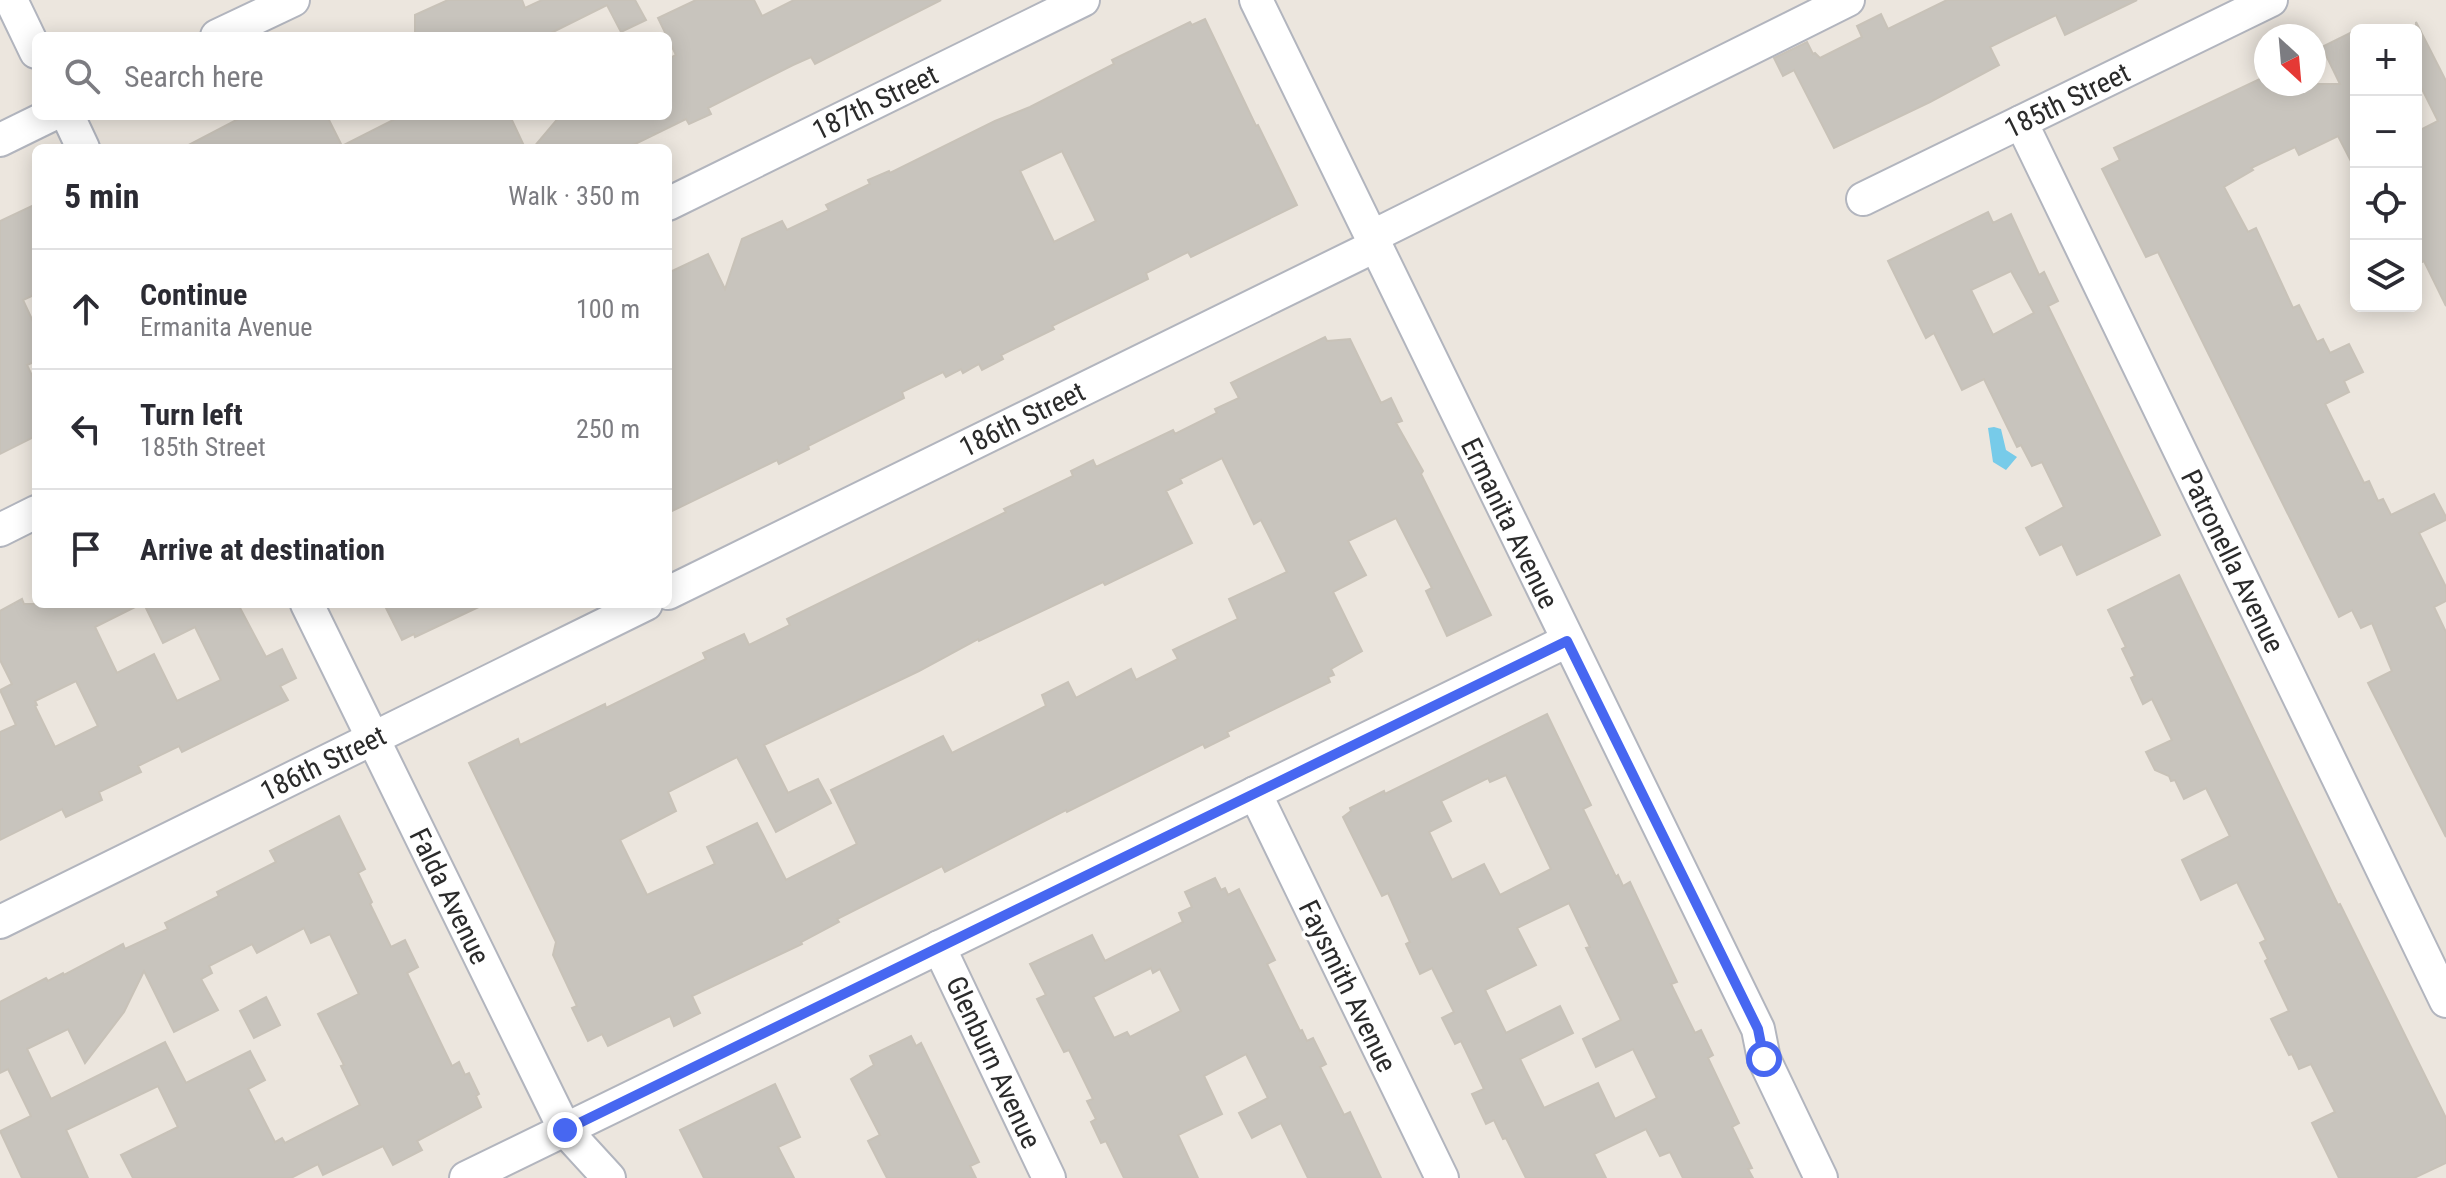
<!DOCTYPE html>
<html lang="en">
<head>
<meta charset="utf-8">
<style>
  :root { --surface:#fff; --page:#f7f7f7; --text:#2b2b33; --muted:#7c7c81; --line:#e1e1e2 }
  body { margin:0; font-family:"Roboto Condensed",sans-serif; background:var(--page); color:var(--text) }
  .controls { position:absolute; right:24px; top:24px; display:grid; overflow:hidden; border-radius:12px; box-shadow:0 4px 20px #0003 }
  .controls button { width:72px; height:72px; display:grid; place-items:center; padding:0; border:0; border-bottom:2px solid var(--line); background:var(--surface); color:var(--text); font:40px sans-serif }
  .compass { position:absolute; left:2254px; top:24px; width:72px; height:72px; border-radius:50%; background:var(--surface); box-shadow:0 4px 20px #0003; rotate:154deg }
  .stop { position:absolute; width:24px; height:24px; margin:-18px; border:6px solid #4767f1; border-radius:50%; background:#fff }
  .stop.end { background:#4767f1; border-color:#fff; box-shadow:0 2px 8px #0008 }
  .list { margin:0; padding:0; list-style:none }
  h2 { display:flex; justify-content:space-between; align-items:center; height:104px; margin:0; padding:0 32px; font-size:34px }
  h2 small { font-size:26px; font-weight:400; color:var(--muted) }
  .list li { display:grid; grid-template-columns:52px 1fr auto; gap:24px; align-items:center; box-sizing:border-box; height:120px; padding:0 32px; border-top:2px solid var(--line) }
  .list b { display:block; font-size:30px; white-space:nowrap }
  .list p { margin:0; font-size:26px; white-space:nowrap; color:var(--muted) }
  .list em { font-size:26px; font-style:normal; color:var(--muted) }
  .icon { flex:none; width:44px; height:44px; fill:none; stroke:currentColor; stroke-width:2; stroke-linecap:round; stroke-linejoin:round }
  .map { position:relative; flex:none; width:2446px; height:1178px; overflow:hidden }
  .search { position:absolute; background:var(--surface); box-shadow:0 4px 20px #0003; left:32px; top:32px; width:640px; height:88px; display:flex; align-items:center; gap:20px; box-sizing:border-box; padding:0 28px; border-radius:12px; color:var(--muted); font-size:30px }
  .panel { position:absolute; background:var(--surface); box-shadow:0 4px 20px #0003; left:32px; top:144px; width:640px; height:464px; border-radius:12px }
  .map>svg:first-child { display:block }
  .water { fill:#77cbe9 }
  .building { fill:#c8c4bd; stroke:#c8c2b8; stroke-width:2; fill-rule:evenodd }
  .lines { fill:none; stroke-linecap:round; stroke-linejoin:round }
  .minor-casing { stroke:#b2b5be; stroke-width:36 }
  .minor { stroke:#fff; stroke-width:32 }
  .route { stroke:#4767f1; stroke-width:10 }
  .labels { text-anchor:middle; stroke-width:7; stroke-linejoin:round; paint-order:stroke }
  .street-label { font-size:28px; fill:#2b2b2b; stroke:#fff }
</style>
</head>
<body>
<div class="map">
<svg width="2446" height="1178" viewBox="0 0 2446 1178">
  <rect width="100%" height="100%" fill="#ece6de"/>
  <!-- water -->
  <polygon class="water" points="1994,427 2001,429 2006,450 2017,457 2006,470 1993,462 1988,428"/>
  <!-- building -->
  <g class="building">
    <polygon points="448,0 522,0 525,8 542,0 635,0 646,20 621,32 607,5 545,36 415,36 415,15"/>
    <polygon points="696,0 754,0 762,16 794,0 941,0 815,64 811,57 793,65 708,108 711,114 689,124 686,119 627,148 533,148 560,116 668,116 668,59 676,55 658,18"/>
    <polygon points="1947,0 2137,0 2065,35 2056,15 1990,47 1999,65 1930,102 1834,148 1794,70 1783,76 1774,58 1807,42 1813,54 1815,53 1820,58 1862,37 1857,26 1881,14 1888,29"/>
    <path d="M1205 19 1256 126 1258 125 1297 205 1191 257 1188 252 1146 273 1148 279 1052 326 1054 329 1001 355 1003 359 982 370 979 364 963 373 961 369 946 377 943 372 902 392 904 398 808 446 809 449 779 464 777 460 668 513V273L708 254 725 289 742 239 782 221 787 230 829 210 826 205 870 184 868 180 889 171 890 173 995 121 1030 107 1114 64 1112 60 1190 22 1192 25ZM1062 151 1096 221 1054 242 1020 171Z"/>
    <polygon points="2416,22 2446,81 2446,306 2424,261 2416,265 2416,132 2438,121 2416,77"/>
    <polygon points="2356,30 2356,171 2338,136 2299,155 2295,147 2251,168 2253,170 2224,187 2248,232 2256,228 2293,308 2299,305 2317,342 2323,339 2330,353 2349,344 2363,372 2344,381 2349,392 2325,404 2364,483 2369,481 2378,501 2383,499 2391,515 2434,494 2446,517 2446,520 2419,533 2446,587 2446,601 2434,607 2446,632 2446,837 2368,683 2392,671 2372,623 2361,628 2352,610 2339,617 2158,252 2146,257 2102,169 2120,160 2114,148 2266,76 2266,84 2340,84 2322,47"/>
    <polygon points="244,116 327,116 342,146 401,116 510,116 525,148 183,148"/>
    <polygon points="36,204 36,294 23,300 36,328 36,361 27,365 36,384 36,436 0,454 0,221"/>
    <path d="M1988 212 1993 223 2011 214 2039 275 2044 272 2058 301 2048 306 2160 535 2077 575 2062 544 2040 555 2026 528 2064 507 2043 464 2042 462 2032 466 2021 445 2017 447 1984 379 1962 390 1934 333 1926 338 1888 261ZM2011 271 2034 313 1993 335 1971 290Z"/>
    <path d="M1325 337 1327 341 1350 339 1381 403 1391 398 1402 421 1396 423 1423 471 1421 474 1491 615 1447 636 1426 591 1432 588 1396 518 1348 541 1366 575 1333 592 1362 651 1331 669 1334 675 1328 677 1330 682 1227 732 1229 736 1205 748 1203 744 1067 812 1066 810 945 872 942 866 837 919 839 922 801 942 802 944 692 996 700 1013 674 1026 670 1016 608 1046 602 1034 588 1041 572 1008 577 1006 553 955 556 942 469 763 518 739 520 745 605 704 606 708 706 659 703 653 744 634 749 645 790 625 787 619 1006 512 1004 509 1073 476 1071 471 1093 460 1096 467 1173 430 1175 434 1217 413 1215 409 1239 398 1231 383ZM1222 458 1254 524 1261 520 1287 572 1229 599 1238 619 1173 650 1178 659 1136 680 1131 669 1076 698 1068 682 1042 695 1046 706 952 753 943 736 831 790 857 844 786 880 757 823 707 847 715 864 647 895 620 840 676 811 668 792 737 757 776 832 831 803 818 779 788 793 764 745 919 671 978 639 979 641 1103 582 1105 585 1192 543 1166 491 1182 483 1180 479Z"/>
    <polygon points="2179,575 2338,905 2340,904 2446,1118 2446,1163 2414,1178 2339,1178 2312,1123 2335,1112 2311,1064 2299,1069 2292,1054 2289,1055 2271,1019 2289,1011 2265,961 2268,959 2260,943 2266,940 2237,882 2201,900 2182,860 2230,836 2206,788 2184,799 2175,780 2171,781 2169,776 2155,770 2146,752 2172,740 2152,699 2143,704 2131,678 2135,676 2122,649 2126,647 2108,610"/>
    <path d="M22 599 24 604H141L95 627 117 673 154 654 177 701 221 680 195 627 163 643 144 604H243L239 606 266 657 282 649 296 678 280 686 288 700 182 752 179 746 138 766 141 772 99 792 102 800 66 817 62 809 0 840V732L16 725 0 690 12 684 0 660V611ZM76 681 98 726 55 747 35 706 37 705 35 701Z"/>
    <polygon points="384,604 485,604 415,637 414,634 402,640"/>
    <path d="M1547 714 1591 805 1583 809 1616 877 1618 875 1623 886 1630 882 1677 982 1671 984 1695 1033 1701 1030 1713 1055 1708 1058 1739 1123 1732 1127 1752 1168 1748 1169 1753 1178H1683L1670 1152 1660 1156 1646 1129 1594 1154 1606 1178H1526L1506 1138 1503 1139 1494 1120 1486 1124 1472 1094 1484 1089 1461 1041 1455 1044 1442 1018 1454 1012 1432 968 1420 974 1406 944 1410 942 1388 893 1382 896 1343 817 1351 811 1350 808 1384 791 1385 794ZM1506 775 1551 869 1500 895 1484 864 1452 880 1429 832 1451 821 1441 801 1488 778 1490 782ZM1569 903 1590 947 1586 948 1621 1020 1583 1039 1596 1067 1633 1049 1657 1098 1615 1119 1598 1083 1544 1108 1520 1059 1573 1033 1560 1006 1506 1033 1485 990 1536 965 1517 928Z"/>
    <path d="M339 816 365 869 358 873 372 902 370 904 391 947 405 940 418 967 407 973 452 1066 459 1062 465 1075 469 1073 479 1094 476 1096 481 1107 417 1141 422 1150 393 1165 383 1146 323 1175 318 1164 291 1178H133L121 1155 178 1127 158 1086 66 1130 88 1178H22L0 1131 31 1116 8 1069 0 1073V1002L46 978 48 981 63 973 64 975 123 944 125 949 168 929 165 923 219 896 217 892 276 862 270 851ZM304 928 311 943 330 934 359 994 318 1014 344 1065 341 1066 360 1105 285 1143 282 1138 275 1142 248 1089 265 1080 250 1051 186 1083 165 1042 51 1099 27 1049 68 1029 85 1063 124 1012 144 971 174 1032 218 1010 201 979 212 973 209 966 252 944 257 953Z"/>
    <path d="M1215 878 1221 890 1225 888 1228 895 1239 889 1275 960 1267 964 1300 1031 1302 1030 1307 1041 1313 1038 1326 1064 1320 1067 1344 1115 1350 1112 1381 1178H1308L1281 1123 1252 1138 1239 1113 1268 1098 1246 1054 1204 1076 1222 1114 1178 1135 1198 1178H1124L1106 1141 1101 1143 1091 1122 1096 1119 1087 1101 1093 1099 1069 1050 1064 1052 1037 999 1046 995 1030 964 1092 935 1105 961 1183 922 1179 913 1192 907 1185 892ZM1151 968 1153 973 1160 969 1181 1011 1130 1037 1127 1032 1114 1038 1093 997Z"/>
    <polygon points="266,997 280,1025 254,1038 240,1011"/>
    <polygon points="911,1036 916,1046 921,1043 979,1162 970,1166 976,1178 887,1178 868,1141 880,1135 851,1079 874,1065 870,1056"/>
    <polygon points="775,1084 800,1137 778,1147 794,1178 704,1178 680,1130"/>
  </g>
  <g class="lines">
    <!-- minor casing -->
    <g class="minor-casing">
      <g id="minor">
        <polyline points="11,0 36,52"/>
        <polyline points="1256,0 1758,1029 1764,1059 1821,1178"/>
        <polyline points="217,36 293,0"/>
        <polyline points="68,116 83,148"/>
        <polyline points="2021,122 2446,1001"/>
        <polyline points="0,140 49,116"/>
        <polyline points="1863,199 2271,0"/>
        <polyline points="668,204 1083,0"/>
        <polyline points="1371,237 1848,0"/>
        <polyline points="0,530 36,512"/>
        <polyline points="668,593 1375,246"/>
        <polyline points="307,604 565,1130 609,1178"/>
        <polyline points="1255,793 1442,1178"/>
        <polyline points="0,922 646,604"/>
        <polyline points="939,947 1049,1178"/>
        <polyline points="466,1178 1567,641"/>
      </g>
    </g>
    <!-- minor -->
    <use href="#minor" class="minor"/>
  </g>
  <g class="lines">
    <!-- route -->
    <polyline class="route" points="565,1130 1567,641 1758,1029 1764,1059"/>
  </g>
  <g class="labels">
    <!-- street labels -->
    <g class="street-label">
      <text transform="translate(2067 100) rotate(-26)" y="10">185th Street</text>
      <text transform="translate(875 102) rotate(-26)" y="10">187th Street</text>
      <text transform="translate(1022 419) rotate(-26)" y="10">186th Street</text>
      <text transform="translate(1510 523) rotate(64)" y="10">Ermanita Avenue</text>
      <text transform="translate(2233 561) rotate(64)" y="10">Patronella Avenue</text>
      <text transform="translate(323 763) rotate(-26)" y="10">186th Street</text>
      <text transform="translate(450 896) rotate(64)" y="10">Falda Avenue</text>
      <text transform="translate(1348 986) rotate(64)" y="10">Faysmith Avenue</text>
      <text transform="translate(994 1062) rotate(65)" y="10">Glenburn Avenue</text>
    </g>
  </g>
</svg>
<div class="controls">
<button>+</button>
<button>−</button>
<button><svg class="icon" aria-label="locate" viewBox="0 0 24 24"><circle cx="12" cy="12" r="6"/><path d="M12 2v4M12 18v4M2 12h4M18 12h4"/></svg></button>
<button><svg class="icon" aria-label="layers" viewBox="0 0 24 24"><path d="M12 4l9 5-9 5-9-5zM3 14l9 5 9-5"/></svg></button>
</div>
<svg class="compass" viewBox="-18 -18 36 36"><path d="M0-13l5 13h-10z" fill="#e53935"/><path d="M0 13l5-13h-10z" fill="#7c7c81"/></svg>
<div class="stop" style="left:1764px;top:1059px"></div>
<div class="stop end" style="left:565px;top:1130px"></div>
<div class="search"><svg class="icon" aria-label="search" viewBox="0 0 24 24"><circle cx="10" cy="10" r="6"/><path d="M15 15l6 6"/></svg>Search here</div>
<section class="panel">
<h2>5 min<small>Walk · 350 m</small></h2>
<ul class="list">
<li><svg class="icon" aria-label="ahead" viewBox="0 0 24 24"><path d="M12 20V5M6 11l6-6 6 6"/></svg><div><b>Continue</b><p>Ermanita Avenue</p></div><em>100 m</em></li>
<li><svg class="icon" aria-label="left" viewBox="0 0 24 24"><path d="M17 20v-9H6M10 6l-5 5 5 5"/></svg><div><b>Turn left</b><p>185th Street</p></div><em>250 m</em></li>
<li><svg class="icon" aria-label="arrive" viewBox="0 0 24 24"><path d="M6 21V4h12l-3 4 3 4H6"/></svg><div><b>Arrive at destination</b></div></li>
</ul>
</section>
</div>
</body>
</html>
